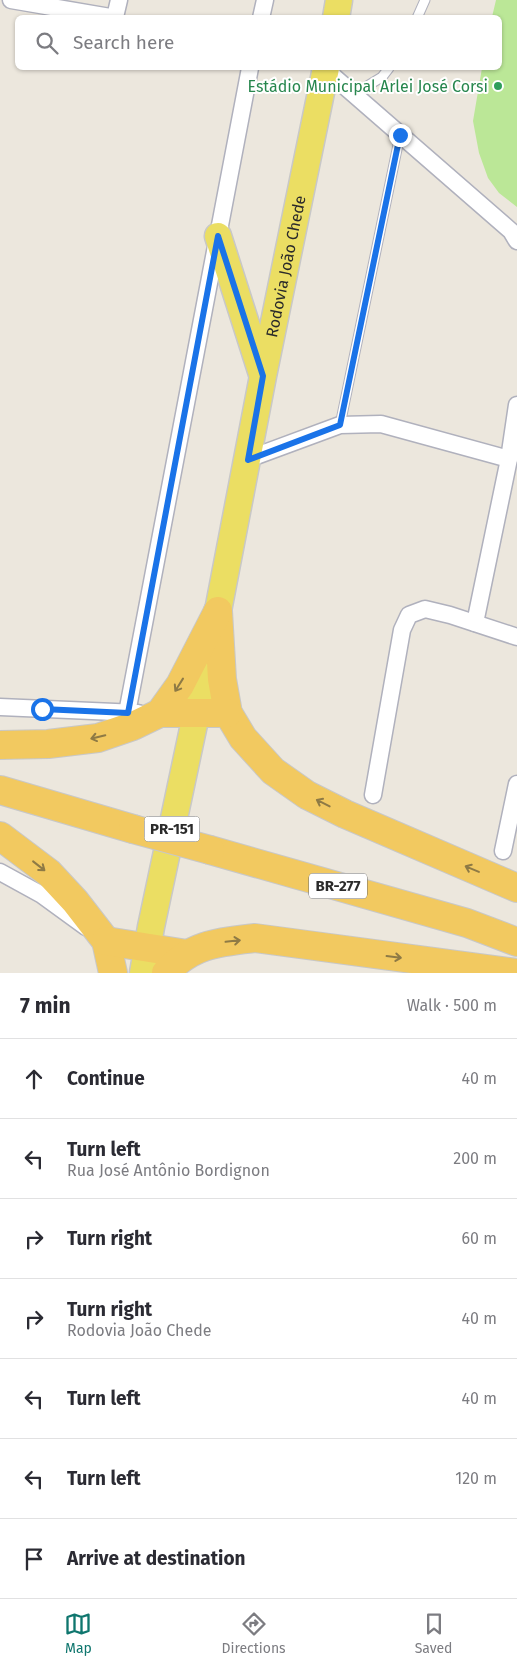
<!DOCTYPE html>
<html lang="en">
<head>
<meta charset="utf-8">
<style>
  :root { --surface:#fff; --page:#f2f2f3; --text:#2b2b33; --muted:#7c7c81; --line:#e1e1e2; --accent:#0f766e }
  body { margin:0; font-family:"Fira Sans",sans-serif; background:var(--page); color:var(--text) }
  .stop { position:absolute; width:15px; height:15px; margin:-11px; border:4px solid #1a73e8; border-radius:50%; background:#fff }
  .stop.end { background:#1a73e8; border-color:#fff; box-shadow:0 1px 5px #0008 }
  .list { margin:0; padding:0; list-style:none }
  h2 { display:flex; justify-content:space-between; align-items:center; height:65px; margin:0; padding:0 20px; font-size:21px }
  h2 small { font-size:16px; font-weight:400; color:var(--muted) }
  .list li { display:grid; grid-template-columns:32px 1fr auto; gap:15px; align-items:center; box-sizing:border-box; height:80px; padding:0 20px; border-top:1px solid var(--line) }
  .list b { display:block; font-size:19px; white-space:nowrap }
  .list p { margin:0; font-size:16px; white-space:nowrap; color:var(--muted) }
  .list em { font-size:16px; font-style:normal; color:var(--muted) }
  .icon { flex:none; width:28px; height:28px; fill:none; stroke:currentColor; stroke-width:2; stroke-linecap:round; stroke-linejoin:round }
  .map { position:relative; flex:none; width:517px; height:973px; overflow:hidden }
  .search { position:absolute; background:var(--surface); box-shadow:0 1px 4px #0004; left:15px; right:15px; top:15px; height:55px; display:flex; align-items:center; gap:12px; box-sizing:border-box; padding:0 18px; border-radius:8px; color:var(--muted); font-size:19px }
  .sheet { height:625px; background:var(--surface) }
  nav { display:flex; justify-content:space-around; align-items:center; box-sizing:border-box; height:70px; border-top:1px solid var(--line); background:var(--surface); font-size:14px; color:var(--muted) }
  nav a { display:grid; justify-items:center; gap:2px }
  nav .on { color:var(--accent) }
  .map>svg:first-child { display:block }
  .pitch { fill:#bbe797 }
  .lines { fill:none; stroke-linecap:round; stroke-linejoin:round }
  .service-casing { stroke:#b0b1bd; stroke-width:11 }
  .minor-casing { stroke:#b0b1bd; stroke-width:19 }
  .primary-casing { stroke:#c8c8c8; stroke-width:29 }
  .trunk-casing { stroke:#c8c8c8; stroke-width:30 }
  .service { stroke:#fff; stroke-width:9 }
  .minor { stroke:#fff; stroke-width:16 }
  .primary { stroke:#ebde63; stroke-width:26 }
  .trunk { stroke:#f2c960; stroke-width:28 }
  .trunk-bridge-casing { stroke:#c8c8c8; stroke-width:30; stroke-linecap:butt }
  .trunk-bridge { stroke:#f2c960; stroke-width:28 }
  .oneway { stroke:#8e7a45 }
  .route { stroke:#1a73e8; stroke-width:6 }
  .leisure-dot { fill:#2e9e5b; stroke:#fff; stroke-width:2 }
  .labels { text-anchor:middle; stroke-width:4; stroke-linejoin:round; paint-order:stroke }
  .shield { fill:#fff; stroke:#6a6a6a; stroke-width:1 }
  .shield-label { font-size:15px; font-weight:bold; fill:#2a2a2a }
  .leisure-label { font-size:16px; fill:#27864d; stroke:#fff; text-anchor:end }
  .street-label { font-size:16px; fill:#2a2a2a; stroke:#fff }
</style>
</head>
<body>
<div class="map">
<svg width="517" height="973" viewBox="0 0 517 973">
  <rect width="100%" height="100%" fill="#ece7dd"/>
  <!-- pitch -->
  <polygon class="pitch" points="496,0 517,0 517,207 499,193 488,178 479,153 473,121 482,68 500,68 500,18 492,17"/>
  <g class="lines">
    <!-- service casing -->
    <g class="service-casing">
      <g id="service">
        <polyline points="417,18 425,0"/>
        <polyline points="354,94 382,77 389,68"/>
        <polyline points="340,425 400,135"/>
      </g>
    </g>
    <!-- minor casing -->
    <g class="minor-casing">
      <g id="minor">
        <polyline points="11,0 116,18"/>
        <polyline points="115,17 119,0"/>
        <polyline points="261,18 265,0"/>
        <polyline points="320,68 326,70 511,231 517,241"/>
        <polyline points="248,459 340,425 381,424 509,459"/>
        <polyline points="475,623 509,459 517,405"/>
        <polyline points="0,707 138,713"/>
        <polyline points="127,713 250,68"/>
        <polyline points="373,795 402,630 409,615 425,609 450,615 517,637"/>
        <polyline points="503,851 517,784"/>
        <polyline points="0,872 42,895 86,927"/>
      </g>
    </g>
    <!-- primary casing -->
    <g class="primary-casing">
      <g id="primary">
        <polyline points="336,18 339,0"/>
        <polyline points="218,236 262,374"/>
        <path id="s1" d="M143 973 151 927 218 611 263 376 326 68"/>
      </g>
    </g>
    <!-- trunk casing -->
    <g class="trunk-casing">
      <g id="trunk">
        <polyline points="218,611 222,679 228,713 243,738 273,771 307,795 345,814 517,888"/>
        <polyline points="160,713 180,685 217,613"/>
        <polyline points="0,745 48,744 98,738 133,726 160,713 228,713"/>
        <polyline points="0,790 133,829"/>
        <polyline points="0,836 49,873 75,901 106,941 113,973"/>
        <polyline points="210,850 467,923 517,942"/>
        <polyline points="106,941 187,954"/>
        <path d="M166 973C191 944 219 942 255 938L517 973"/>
      </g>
    </g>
    <!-- service -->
    <use href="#service" class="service"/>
    <!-- minor -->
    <use href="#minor" class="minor"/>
    <!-- primary -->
    <use href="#primary" class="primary"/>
    <!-- trunk -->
    <use href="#trunk" class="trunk"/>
    <!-- trunk-bridge casing -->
    <g class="trunk-bridge-casing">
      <polyline id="trunk-bridge" points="133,829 210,850"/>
    </g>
    <!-- trunk-bridge -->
    <use href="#trunk-bridge" class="trunk-bridge"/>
  </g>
  <!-- one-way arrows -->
  <defs><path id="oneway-shaft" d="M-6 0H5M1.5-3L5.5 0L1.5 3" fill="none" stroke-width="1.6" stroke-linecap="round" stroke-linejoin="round" transform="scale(1.25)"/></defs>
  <g class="oneway">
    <use href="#oneway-shaft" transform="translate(179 685) rotate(122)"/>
    <use href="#oneway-shaft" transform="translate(98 737) rotate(167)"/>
    <use href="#oneway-shaft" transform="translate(323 803) rotate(-153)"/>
    <use href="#oneway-shaft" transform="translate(39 866) rotate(38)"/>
    <use href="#oneway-shaft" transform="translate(472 869) rotate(-157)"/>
    <use href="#oneway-shaft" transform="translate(233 941) rotate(-6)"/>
    <use href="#oneway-shaft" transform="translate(394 957) rotate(7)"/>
  </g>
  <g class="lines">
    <!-- route -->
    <polyline class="route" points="42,709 128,713 218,236 263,376 248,460 340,425 400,135"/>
  </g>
  <!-- markers -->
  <circle class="leisure-dot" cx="498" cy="86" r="5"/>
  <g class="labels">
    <!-- shield labels -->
    <g class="shield">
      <rect x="144.5" y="816.5" width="55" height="25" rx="4"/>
      <rect x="309" y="873.5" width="58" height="25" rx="4"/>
    </g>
    <g class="shield-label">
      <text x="172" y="834">PR-151</text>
      <text x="338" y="891">BR-277</text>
    </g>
    <!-- leisure labels -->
    <g class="leisure-label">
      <text x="488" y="92">Estádio Municipal Arlei José Corsi</text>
    </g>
    <!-- street labels -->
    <g class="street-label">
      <text dy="6" stroke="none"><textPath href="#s1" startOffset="721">Rodovia João Chede</textPath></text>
    </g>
  </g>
</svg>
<div class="stop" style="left:42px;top:709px"></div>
<div class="stop end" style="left:400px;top:135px"></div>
<div class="search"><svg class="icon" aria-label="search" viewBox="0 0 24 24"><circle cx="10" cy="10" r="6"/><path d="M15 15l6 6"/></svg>Search here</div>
</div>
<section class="sheet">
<h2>7 min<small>Walk · 500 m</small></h2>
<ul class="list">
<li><svg class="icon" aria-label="ahead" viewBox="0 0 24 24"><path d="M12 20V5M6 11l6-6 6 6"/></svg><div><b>Continue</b></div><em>40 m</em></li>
<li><svg class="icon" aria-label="left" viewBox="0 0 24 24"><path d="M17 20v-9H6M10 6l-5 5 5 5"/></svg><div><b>Turn left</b><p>Rua José Antônio Bordignon</p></div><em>200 m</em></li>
<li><svg class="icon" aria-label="right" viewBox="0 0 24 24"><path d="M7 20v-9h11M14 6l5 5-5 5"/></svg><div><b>Turn right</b></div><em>60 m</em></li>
<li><svg class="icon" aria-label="right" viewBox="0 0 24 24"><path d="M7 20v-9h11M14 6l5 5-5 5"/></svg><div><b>Turn right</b><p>Rodovia João Chede</p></div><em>40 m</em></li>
<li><svg class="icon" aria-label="left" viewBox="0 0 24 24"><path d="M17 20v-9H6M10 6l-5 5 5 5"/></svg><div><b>Turn left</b></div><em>40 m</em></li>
<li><svg class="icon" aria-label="left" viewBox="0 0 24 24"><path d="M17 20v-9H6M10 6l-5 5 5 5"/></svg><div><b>Turn left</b></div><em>120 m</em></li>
<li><svg class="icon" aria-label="arrive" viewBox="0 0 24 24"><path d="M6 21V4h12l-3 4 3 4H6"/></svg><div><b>Arrive at destination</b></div></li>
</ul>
</section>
<nav>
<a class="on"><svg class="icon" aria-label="map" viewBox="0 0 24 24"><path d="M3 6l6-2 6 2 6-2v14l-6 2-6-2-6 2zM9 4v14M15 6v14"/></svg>Map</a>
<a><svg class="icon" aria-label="directions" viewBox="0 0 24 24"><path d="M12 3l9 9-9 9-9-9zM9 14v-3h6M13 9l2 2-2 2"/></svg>Directions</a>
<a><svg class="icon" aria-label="saved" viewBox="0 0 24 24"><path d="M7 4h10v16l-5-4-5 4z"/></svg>Saved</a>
</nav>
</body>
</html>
